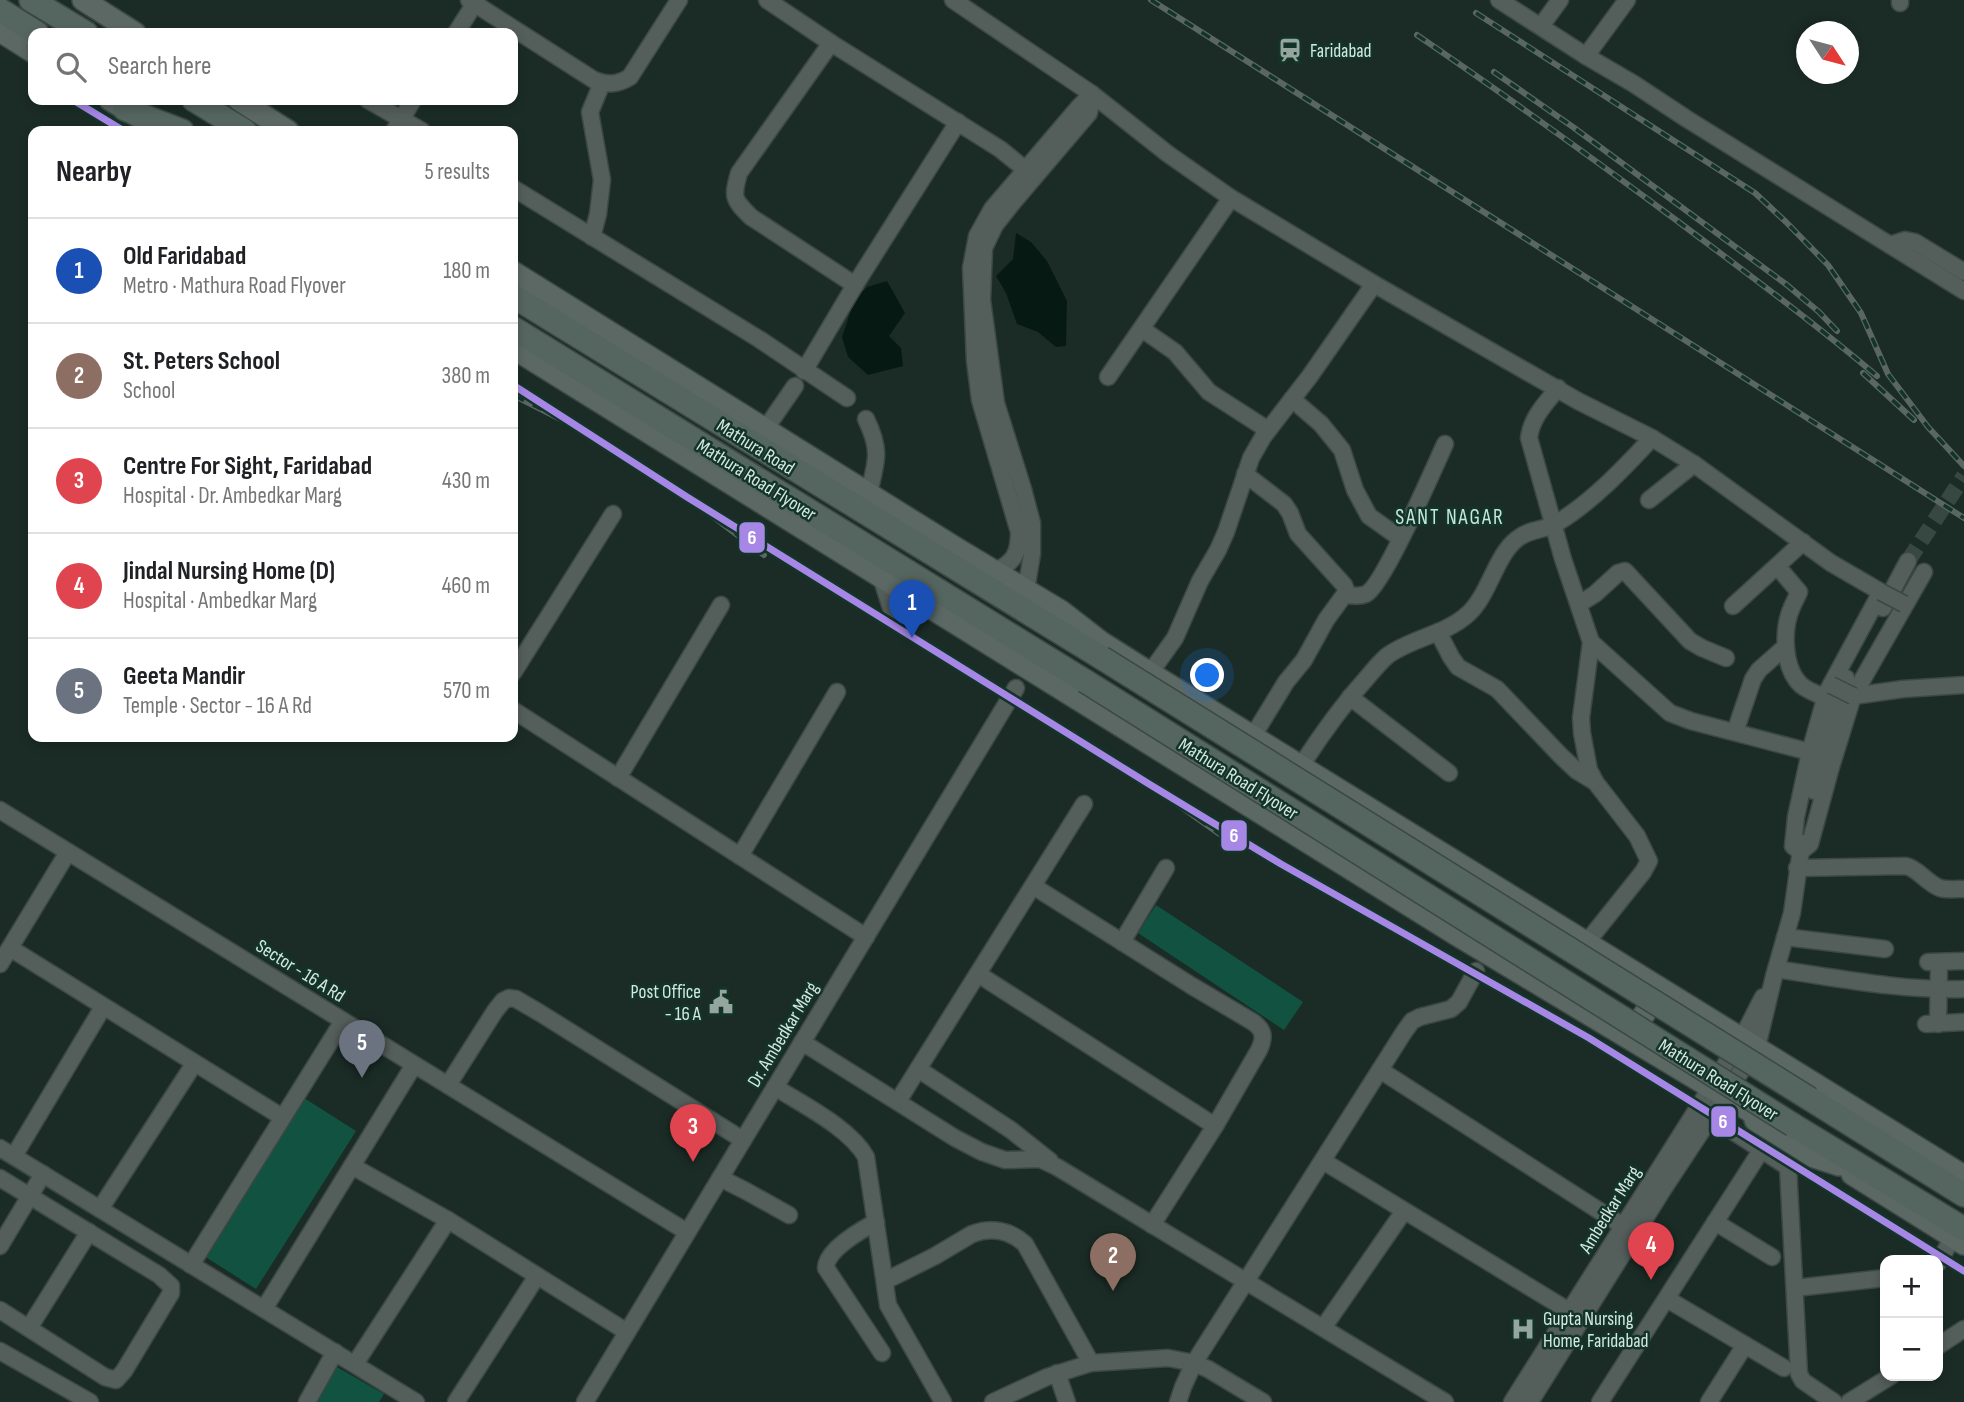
<!DOCTYPE html>
<html lang="en">
<head>
<meta charset="utf-8">
<style>
  :root { --surface:#fff; --page:#f2f2f2; --text:#202124; --muted:#757577; --line:#e0e0e0; --accent:#d93025 }
  body { margin:0; font-family:"Sofia Sans Condensed",sans-serif; background:var(--page); color:var(--text) }
  .controls { position:absolute; right:21px; bottom:21px; display:grid; overflow:hidden; border-radius:14px; box-shadow:0 4px 10px #0003 }
  .controls button { width:63px; height:63px; display:grid; place-items:center; padding:0; border:0; border-bottom:2px solid var(--line); background:var(--surface); color:var(--text); font:35px sans-serif }
  .compass { position:absolute; left:1796px; top:21px; width:63px; height:63px; border-radius:50%; background:var(--surface); box-shadow:0 4px 10px #0003; rotate:126deg }
  .you { position:absolute; left:1208px; top:676px; width:24px; height:24px; margin:-18px; border:5px solid #fff; border-radius:50%; background:#1a73e8; box-shadow:0 0 0 10px #1a73e833 }
  .badge { display:grid; place-items:center; width:46px; height:46px; border-radius:50%; background:var(--accent); color:#fff; font-size:23px; font-weight:700 }
  .pin { position:absolute; translate:-50% -58px; filter:drop-shadow(0 2px 4px #0008) }
  .pin::after { content:''; position:absolute; top:37px; width:24px; height:21px; background:inherit; clip-path:polygon(0 0,100% 0,50% 100%) }
  .list { margin:0; padding:0; list-style:none }
  h2 { display:flex; justify-content:space-between; align-items:center; height:91px; margin:0; padding:0 28px; font-size:30px }
  h2 small { font-size:23px; font-weight:400; color:var(--muted) }
  .list li { display:grid; grid-template-columns:46px 1fr auto; gap:21px; align-items:center; box-sizing:border-box; height:105px; padding:0 28px; border-top:2px solid var(--line) }
  .list b { display:block; font-size:26px; white-space:nowrap }
  .list p { margin:0; font-size:23px; white-space:nowrap; color:var(--muted) }
  .list em { font-size:23px; font-style:normal; color:var(--muted) }
  .icon { flex:none; width:38px; height:38px; fill:none; stroke:currentColor; stroke-width:2; stroke-linecap:round; stroke-linejoin:round }
  .map { position:relative; flex:none; width:1964px; height:1402px; overflow:hidden }
  .search { position:absolute; background:var(--surface); box-shadow:0 4px 10px #0003; left:28px; top:28px; width:490px; height:77px; display:flex; align-items:center; gap:18px; box-sizing:border-box; padding:0 24px; border-radius:14px; color:var(--muted); font-size:26px }
  .panel { position:absolute; background:var(--surface); box-shadow:0 4px 10px #0003; left:28px; top:126px; width:490px; height:616px; border-radius:14px }
  .map>svg:first-child { display:block }
  .green { fill:#115340 }
  .water { fill:#061a13 }
  .lines { fill:none; stroke-linecap:round; stroke-linejoin:round }
  .minor-tunnel { stroke:#374842; stroke-width:16; stroke-dasharray:16 8; stroke-linecap:butt }
  .minor-casing { stroke:#3b4843; stroke-width:19 }
  .major-casing { stroke:#3b4843; stroke-width:24 }
  .highway-casing { stroke:#3b4843; stroke-width:26 }
  .minor { stroke:#545e5b; stroke-width:16 }
  .major { stroke:#5b6863; stroke-width:21 }
  .highway { stroke:#55655f; stroke-width:23 }
  .rail-casing { stroke:#5a6662; stroke-width:6 }
  .rail { stroke:#133429; stroke-width:3.5; stroke-dasharray:10; stroke-linecap:butt }
  .minor-bridge-casing { stroke:#3b4843; stroke-width:19; stroke-linecap:butt }
  .highway-bridge-casing { stroke:#3b4843; stroke-width:26; stroke-linecap:butt }
  .minor-bridge { stroke:#545e5b; stroke-width:16 }
  .highway-bridge { stroke:#55655f; stroke-width:23 }
  .metro-1-casing { stroke:#133429; stroke-width:12 }
  .metro-1 { stroke:#a787e6; stroke-width:7 }
  .labels { text-anchor:middle; stroke-width:5; stroke-linejoin:round; paint-order:stroke }
  .poi-label { font-size:19px; fill:#d6e8e0; stroke:#133429; text-anchor:start }
  .street-label { font-size:19px; fill:#d6e8e0; stroke:#133429 }
  .neighbourhood-label { font-size:21px; letter-spacing:2px; fill:#c4e9da; stroke:#133429 }
  .line-badge { stroke:#133429; stroke-width:2.5 }
  .badge-label { font-size:19px; text-anchor:middle; font-weight:bold; fill:#fff }
</style>
</head>
<body>
<div class="map">
<svg width="1964" height="1402" viewBox="0 0 1964 1402">
  <rect width="100%" height="100%" fill="#1b2c26"/>
  <!-- green -->
  <g class="green">
    <polygon points="1156,905 1303,1002 1284,1030 1138,933"/>
    <polygon points="304,1098 356,1131 256,1289 204,1256"/>
    <polygon points="330,1363 384,1394 379,1402 307,1402"/>
  </g>
  <!-- water -->
  <g class="water">
    <polygon points="1016,233 1031,242 1047,261 1067,301 1066,346 1056,347 1038,332 1017,324 1006,293 996,276 1013,259"/>
    <polygon points="887,281 905,313 889,336 901,348 903,366 868,375 848,357 842,337 854,301 867,287"/>
  </g>
  <g class="lines">
    <!-- minor-tunnel -->
    <polyline class="minor-tunnel" points="1908,561 1964,476"/>
    <!-- minor casing -->
    <g class="minor-casing">
      <g id="minor">
        <path d="M469 0 594 80C608 85 617 85 630 77L679 0"/>
        <polyline points="767,0 831,43 1000,149 1026,170"/>
        <polyline points="953,0 1092,94 1168,154 1231,198 1374,284 1578,401 1652,438 1694,464 1831,563 1881,592 1827,692 1810,752 1796,817 1793,846 1800,852 1810,844 1831,767 1853,696 1924,572"/>
        <polyline points="1499,0 1586,56 1634,84 1687,119 1964,291"/>
        <polyline points="1900,0 1900,3"/>
        <polyline points="1541,26 1560,0"/>
        <polyline points="456,33 477,0"/>
        <path d="M831 43 739 173C732 198 733 199 751 217L855 285"/>
        <polyline points="1586,56 1627,0"/>
        <polyline points="368,100 422,131"/>
        <polyline points="394,131 413,100"/>
        <polyline points="513,188 759,339 847,398"/>
        <polyline points="592,237 598,214 602,180 590,112 602,83"/>
        <polyline points="1890,245 1905,240 1915,242 1964,272"/>
        <polyline points="1142,329 1175,352 1209,392 1268,430"/>
        <polyline points="804,371 855,285 958,122"/>
        <polyline points="1108,377 1231,198"/>
        <path d="M1558 388C1546 403 1531 418 1529 438L1563 559 1591 642 1581 718 1582 733 1589 770 1596 783 1637 836 1649 861 1643 872 1587 942"/>
        <polyline points="1292,399 1321,424 1342,450 1355,490 1369,516 1400,538"/>
        <path d="M866 419C881 450 877 460 869 492"/>
        <polyline points="766,428 795,386"/>
        <polyline points="1245,474 1284,504 1290,513 1298,534 1344,585 1346,590 1345,594 1326,620 1304,660 1286,682 1253,736"/>
        <polyline points="1649,500 1694,464"/>
        <path d="M1777 566 1799 592C1797 597 1794 602 1792 607 1782 629 1783 668 1801 685 1808 691 1818 694 1826 698"/>
        <path d="M995 571C1014 563 1019 553 1019 532L980 400 975 361 971 268 977 236 992 209 1079 107 1092 94"/>
        <polyline points="881,577 892,611"/>
        <polyline points="1026,590 1032,554 1032,523 1023,489 996,403 982,300 984,248 995,225 1014,201 1089,113 1092,94"/>
        <path d="M1345 594C1352 596 1359 597 1366 594 1383 586 1434 468 1445 444"/>
        <polyline points="1579,604 1595,594 1618,573 1625,571 1690,641 1702,648 1726,658"/>
        <polyline points="1733,606 1803,542"/>
        <polyline points="1883,608 1908,561"/>
        <polyline points="1438,632 1451,657 1458,667 1497,689 1561,756 1577,771 1595,782"/>
        <polyline points="1591,642 1670,713 1691,721 1810,752"/>
        <polyline points="513,673 613,514"/>
        <polyline points="1150,673 1175,638 1200,581 1218,550 1226,532 1251,458 1263,437 1310,376 1374,284"/>
        <polyline points="1853,696 1903,689 1964,685"/>
        <polyline points="1350,697 1449,773"/>
        <polyline points="513,710 866,937"/>
        <polyline points="1735,732 1753,679 1759,670 1785,647"/>
        <path d="M1301 766C1321 735 1341 707 1365 680 1372 672 1379 663 1387 656 1411 638 1445 635 1468 614 1489 595 1496 555 1517 539 1530 528 1545 531 1557 523 1593 501 1623 469 1652 438"/>
        <polyline points="618,778 721,605"/>
        <path d="M1814 791C1822 753 1829 713 1846 678"/>
        <polyline points="0,810 687,1232"/>
        <polyline points="740,856 837,692"/>
        <path d="M1797 868 1906 866C1919 869 1926 883 1940 888 1947 890 1957 889 1964 889"/>
        <path d="M1033 886 1192 986 1253 1022C1264 1030 1265 1037 1259 1050L1215 1126 1152 1225"/>
        <polyline points="1785,937 1885,949"/>
        <polyline points="1122,942 1166,868"/>
        <polyline points="10,948 282,1117"/>
        <polyline points="1928,962 1964,961"/>
        <polyline points="0,964 68,852"/>
        <path d="M1776 969C1838 978 1902 991 1964 989"/>
        <polyline points="978,974 1215,1126"/>
        <polyline points="1926,1024 1964,1022"/>
        <polyline points="1938,1024 1939,963"/>
        <polyline points="802,1042 955,1138 982,1152 1005,1160 1040,1159 1057,1167 1445,1402"/>
        <polyline points="918,1069 1011,1130 1050,1161"/>
        <polyline points="1380,1070 1623,1226"/>
        <polyline points="448,1085 495,1011 503,1001 509,998 516,999 540,1013 743,1140"/>
        <path d="M775 1087C803 1105 850 1128 866 1157L888 1305 943 1402"/>
        <polyline points="898,1101 1084,804"/>
        <polyline points="1711,1117 1788,1167 1799,1374 1803,1381 1834,1402"/>
        <polyline points="0,1148 416,1402"/>
        <polyline points="14,1156 103,1007"/>
        <polyline points="1323,1161 1569,1311"/>
        <polyline points="352,1166 448,1220 627,1332"/>
        <polyline points="0,1178 159,1275 171,1286 171,1293 124,1371 116,1380 105,1377 0,1310"/>
        <polyline points="720,1178 746,1191 789,1215"/>
        <polyline points="100,1209 194,1064"/>
        <path d="M876 1222C861 1230 826 1250 826 1268L882 1353"/>
        <polyline points="1715,1222 1772,1257"/>
        <polyline points="0,1246 43,1174"/>
        <polyline points="1938,1263 1953,1237"/>
        <polyline points="191,1265 343,1021"/>
        <path d="M885 1281 935 1256 972 1234C991 1227 1010 1230 1025 1244L1091 1363"/>
        <polyline points="1795,1288 1885,1278"/>
        <polyline points="1667,1299 1784,1368"/>
        <polyline points="264,1309 414,1065"/>
        <polyline points="29,1328 89,1232"/>
        <polyline points="1323,1328 1404,1211"/>
        <polyline points="1938,1346 1964,1329"/>
        <polyline points="0,1351 90,1402"/>
        <polyline points="355,1364 448,1220"/>
        <polyline points="1057,1373 1067,1402"/>
        <polyline points="307,1402 335,1352"/>
        <polyline points="456,1402 537,1276"/>
        <polyline points="585,1402 1016,688"/>
        <polyline points="993,1402 1047,1377 1091,1363 1168,1358 1194,1363 1208,1369 1263,1402"/>
        <polyline points="1178,1402 1183,1387 1194,1363 1404,1032 1412,1021 1420,1017 1451,1009 1459,1002 1476,971"/>
        <polyline points="1512,1402 1742,1038 1763,997"/>
        <polyline points="1530,1402 1664,1188 1757,1047 1774,976 1792,913 1802,843"/>
        <polyline points="1600,1402 1762,1149"/>
        <polyline points="1709,1402 1745,1345"/>
        <polyline points="1849,1402 1891,1376"/>
      </g>
    </g>
    <!-- major casing -->
    <g class="major-casing">
      <g id="major">
        <polyline points="83,0 135,33"/>
        <polyline points="0,31 33,52"/>
        <polyline points="110,100 141,118"/>
        <polyline points="239,100 288,131"/>
        <polyline points="513,272 959,550 1061,611 1101,642 1150,673 1964,1176"/>
        <polyline points="513,348 1457,935 1768,1122"/>
        <path d="M1618 1031C1646 1019 1650 1014 1649 983"/>
        <polyline points="1755,1120 1814,1157 1839,1165"/>
        <polyline points="1852,1174 1964,1244"/>
      </g>
    </g>
    <!-- highway casing -->
    <g class="highway-casing">
      <g id="highway">
        <polyline points="31,0 86,33"/>
        <polyline points="0,10 37,33"/>
        <polyline points="194,100 245,131"/>
        <polyline points="125,109 182,131"/>
        <polyline points="513,296 1102,658"/>
        <polyline points="513,328 1085,681"/>
        <polyline points="1810,1099 1964,1195"/>
        <polyline points="1793,1125 1964,1229"/>
      </g>
    </g>
    <!-- minor -->
    <use href="#minor" class="minor"/>
    <!-- major -->
    <use href="#major" class="major"/>
    <!-- highway -->
    <use href="#highway" class="highway"/>
    <!-- rail casing -->
    <g class="rail-casing">
      <g id="rail">
        <polyline points="1151,0 1964,518"/>
        <polyline points="1476,13 1755,193 1786,222 1828,265 1861,313 1888,374 1928,427 1964,466"/>
        <path d="M1417 35C1505 95 1591 157 1676 220 1744 271 1812 321 1877 376"/>
        <polyline points="1494,72 1573,127 1787,285 1819,312 1837,331"/>
        <polyline points="1863,373 1914,420"/>
        <polyline points="515,396 594,436"/>
        <polyline points="687,497 764,555"/>
        <polyline points="1149,784 1228,840"/>
      </g>
    </g>
    <!-- rail -->
    <use href="#rail" class="rail"/>
    <!-- minor-bridge casing -->
    <g class="minor-bridge-casing">
      <g id="minor-bridge">
        <polyline points="1881,592 1904,604"/>
        <polyline points="1831,685 1853,696"/>
      </g>
    </g>
    <!-- highway-bridge casing -->
    <g class="highway-bridge-casing">
      <g id="highway-bridge">
        <polyline points="1102,658 1810,1099"/>
        <polyline points="1085,681 1793,1125"/>
      </g>
    </g>
    <!-- minor-bridge -->
    <use href="#minor-bridge" class="minor-bridge"/>
    <!-- highway-bridge -->
    <use href="#highway-bridge" class="highway-bridge"/>
    <!-- metro-1 casing -->
    <g class="metro-1-casing">
      <g id="metro-1">
        <polyline points="73,100 124,131"/>
        <polyline points="513,385 687,497 1149,784 1281,864 1589,1038 1964,1271"/>
      </g>
    </g>
    <!-- metro-1 -->
    <use href="#metro-1" class="metro-1"/>
  </g>
  <!-- icons -->
  <defs>
    <g id="station-bare" transform="scale(1.89)"><path d="M-3-6H3Q5-6 5-4V2Q5 4 3 4L4.5 6H3L1.5 4h-3L-3 6H-4.5L-3 4Q-5 4-5 2V-4Q-5-6-3-6ZM-3.5-4v3h7v-3ZM-3.5 1v1.5H-2V1ZM2 1v1.5H3.5V1Z" fill="#95a69f" stroke="#133429" stroke-width="2.5" paint-order="stroke"/></g>
    <g id="civic-bare" transform="scale(1.89)"><path d="M-.6-6.5H3V-4.5H.6V-3L4-1V1h2V6H-6V1h2V-1L-.6-3ZM-1.2 2.5V6h2.4V2.5Z" fill="#95a69f" stroke="#133429" stroke-width="2.5" paint-order="stroke"/></g>
    <g id="hospital-bare" transform="scale(1.89)"><path d="M-5-5h3v3.5h4V-5h3V5h-3V1.5h-4V5h-3Z" fill="#95a69f" stroke="#133429" stroke-width="2.5" paint-order="stroke"/></g>
  </defs>
  <g fill-rule="evenodd">
    <use href="#station-bare" x="1290" y="50"/>
    <use href="#civic-bare" x="721" y="1002"/>
    <use href="#hospital-bare" x="1523" y="1329"/>
  </g>
  <g class="labels">
    <!-- poi labels -->
    <g class="poi-label">
      <text x="1310" y="57">Faridabad</text>
      <text x="701" y="998" text-anchor="end">Post Office<tspan x="701" dy="22">- 16 A</tspan></text>
      <text x="1543" y="1325">Gupta Nursing<tspan x="1543" dy="22">Home, Faridabad</tspan></text>
    </g>
    <!-- street labels -->
    <g class="street-label">
      <text transform="translate(756 446) rotate(32)" y="7">Mathura Road</text>
      <text transform="translate(757 479) rotate(32)" y="7">Mathura Road Flyover</text>
      <text transform="translate(1239 778) rotate(32)" y="7">Mathura Road Flyover</text>
      <text transform="translate(301 970) rotate(32)" y="7">Sector - 16 A Rd</text>
      <text transform="translate(782 1034) rotate(-59)" y="7">Dr. Ambedkar Marg</text>
      <text transform="translate(1719 1079) rotate(32)" y="7">Mathura Road Flyover</text>
      <text transform="translate(1609 1209) rotate(-58)" y="7">Ambedkar Marg</text>
    </g>
    <!-- neighbourhood labels -->
    <g class="neighbourhood-label">
      <text x="1450" y="524">SANT NAGAR</text>
    </g>
  </g>
  <g class="line-badge">
    <rect x="738" y="521" width="28" height="33" rx="7" fill="#a787e6"/>
    <rect x="1220" y="819" width="28" height="33" rx="7" fill="#a787e6"/>
    <rect x="1710" y="1105" width="27" height="33" rx="7" fill="#a787e6"/>
  </g>
  <g class="badge-label">
    <text x="752" y="544">6</text>
    <text x="1234" y="842">6</text>
    <text x="1723" y="1128">6</text>
  </g>
</svg>
<div class="controls">
<button>+</button>
<button>−</button>
</div>
<svg class="compass" viewBox="-18 -18 36 36"><path d="M0-13l5 13h-10z" fill="#e53935"/><path d="M0 13l5-13h-10z" fill="#757577"/></svg>
<div class="you"></div>
<div class="pin badge" style="left:912px;top:638px;background:#1a4fb4">1</div>
<div class="pin badge" style="left:1113px;top:1291px;background:#8d6e63">2</div>
<div class="pin badge" style="left:693px;top:1162px;background:#e0444e">3</div>
<div class="pin badge" style="left:1651px;top:1280px;background:#e0444e">4</div>
<div class="pin badge" style="left:362px;top:1078px;background:#6b7280">5</div>
<div class="search"><svg class="icon" aria-label="search" viewBox="0 0 24 24"><circle cx="10" cy="10" r="6"/><path d="M15 15l6 6"/></svg>Search here</div>
<section class="panel">
<h2>Nearby<small>5 results</small></h2>
<ul class="list">
<li><span class="badge" style="background:#1a4fb4">1</span><div><b>Old Faridabad</b><p>Metro · Mathura Road Flyover</p></div><em>180 m</em></li>
<li><span class="badge" style="background:#8d6e63">2</span><div><b>St. Peters School</b><p>School</p></div><em>380 m</em></li>
<li><span class="badge" style="background:#e0444e">3</span><div><b>Centre For Sight, Faridabad</b><p>Hospital · Dr. Ambedkar Marg</p></div><em>430 m</em></li>
<li><span class="badge" style="background:#e0444e">4</span><div><b>Jindal Nursing Home (D)</b><p>Hospital · Ambedkar Marg</p></div><em>460 m</em></li>
<li><span class="badge" style="background:#6b7280">5</span><div><b>Geeta Mandir</b><p>Temple · Sector - 16 A Rd</p></div><em>570 m</em></li>
</ul>
</section>
</div>
</body>
</html>
